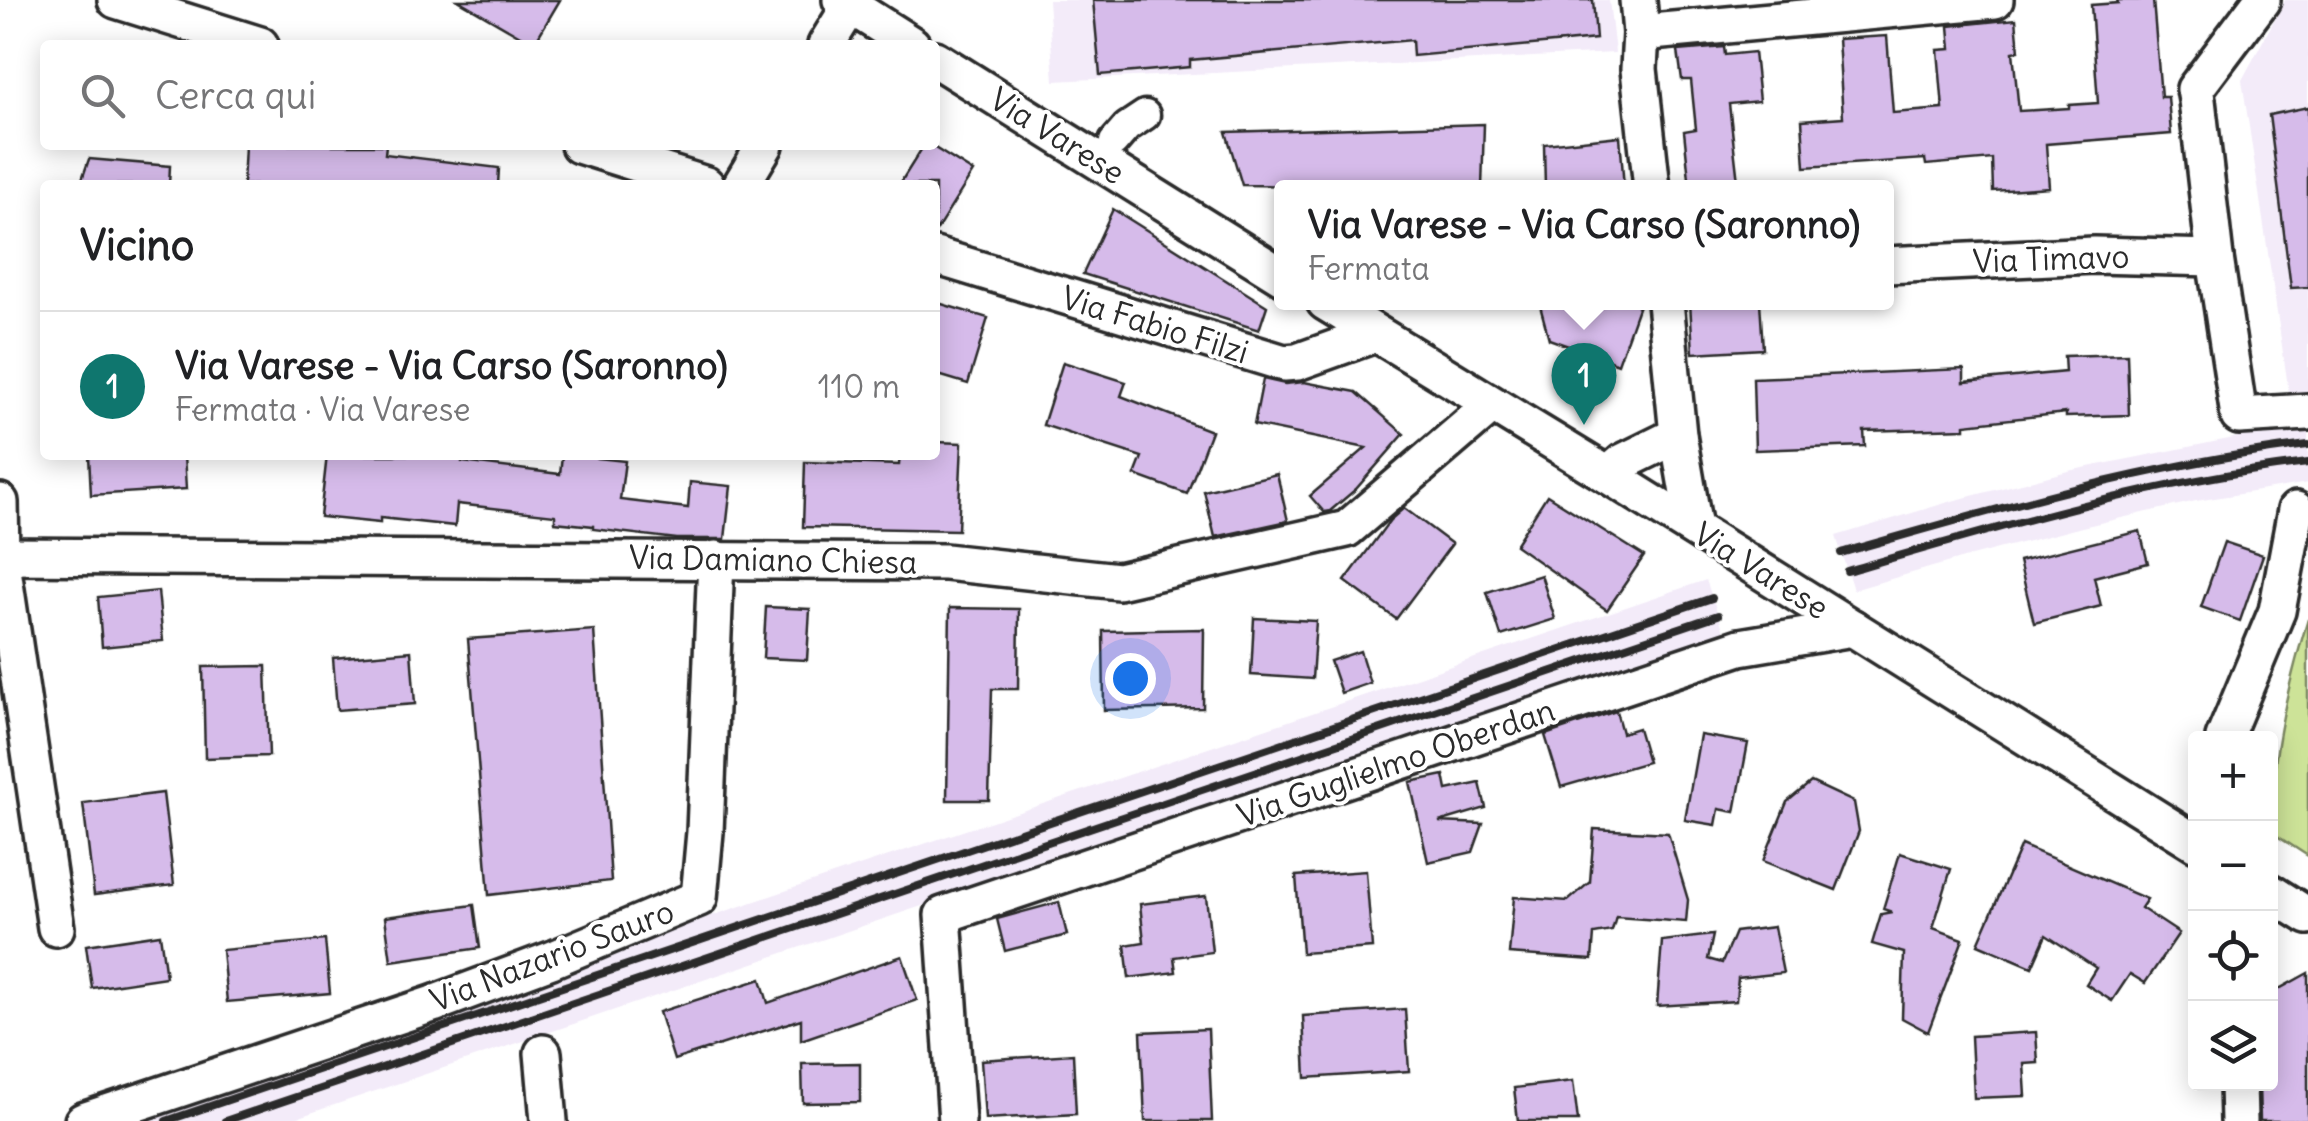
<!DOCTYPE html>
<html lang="it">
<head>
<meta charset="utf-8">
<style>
  :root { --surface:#fff; --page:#f2f2f2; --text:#202124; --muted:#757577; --line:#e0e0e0; --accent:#0f766e }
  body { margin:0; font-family:Delius,sans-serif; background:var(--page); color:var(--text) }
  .controls { position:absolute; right:30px; bottom:30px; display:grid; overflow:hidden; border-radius:10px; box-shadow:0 5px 25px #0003 }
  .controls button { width:90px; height:90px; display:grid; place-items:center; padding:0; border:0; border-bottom:2px solid var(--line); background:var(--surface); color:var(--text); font:50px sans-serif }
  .you { position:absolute; left:1130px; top:678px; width:35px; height:35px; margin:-25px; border:8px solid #fff; border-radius:50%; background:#1a73e8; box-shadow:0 0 0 15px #1a73e833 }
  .badge { display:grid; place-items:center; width:65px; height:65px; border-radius:50%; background:var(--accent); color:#fff; font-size:32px; font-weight:700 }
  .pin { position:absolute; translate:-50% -82px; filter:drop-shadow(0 2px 5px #0008) }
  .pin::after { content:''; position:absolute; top:52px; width:35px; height:30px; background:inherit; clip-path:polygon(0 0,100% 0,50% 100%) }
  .popup { position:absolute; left:1274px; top:180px; width:620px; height:130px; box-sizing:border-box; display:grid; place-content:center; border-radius:10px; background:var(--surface); filter:drop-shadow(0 2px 8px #0005); font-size:32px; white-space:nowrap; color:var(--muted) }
  .popup b { font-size:38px; color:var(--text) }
  .popup::after { content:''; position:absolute; left:50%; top:100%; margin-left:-20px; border:20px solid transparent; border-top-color:var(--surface) }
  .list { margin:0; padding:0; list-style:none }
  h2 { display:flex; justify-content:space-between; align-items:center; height:130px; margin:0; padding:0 40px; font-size:42px }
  h2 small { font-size:32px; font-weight:400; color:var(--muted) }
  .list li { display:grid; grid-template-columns:65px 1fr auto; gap:30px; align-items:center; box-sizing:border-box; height:150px; padding:0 40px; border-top:2px solid var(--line) }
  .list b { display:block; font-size:38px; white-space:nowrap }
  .list p { margin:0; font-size:32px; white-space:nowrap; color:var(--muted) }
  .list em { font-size:32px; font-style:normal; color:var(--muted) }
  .icon { flex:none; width:55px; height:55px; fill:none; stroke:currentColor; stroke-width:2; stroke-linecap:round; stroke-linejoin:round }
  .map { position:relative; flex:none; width:2308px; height:1121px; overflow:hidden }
  .search { position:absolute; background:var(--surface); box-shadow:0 5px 25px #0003; left:40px; top:40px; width:900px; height:110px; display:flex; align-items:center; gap:25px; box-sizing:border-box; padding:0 35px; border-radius:10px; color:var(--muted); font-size:38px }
  .panel { position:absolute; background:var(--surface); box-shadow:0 5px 25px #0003; left:40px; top:180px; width:900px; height:280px; border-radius:10px }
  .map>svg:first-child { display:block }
  .built { fill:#f3ebf9 }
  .green { fill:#cde398; stroke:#7c8762; stroke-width:2.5 }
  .building { fill:#d6bbea; stroke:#2b2b2b; stroke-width:2.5 }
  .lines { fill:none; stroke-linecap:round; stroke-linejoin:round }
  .pedestrian-casing { stroke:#2b2b2b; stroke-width:35 }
  .minor-casing { stroke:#2b2b2b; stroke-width:42 }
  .pedestrian { stroke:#fff; stroke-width:28 }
  .minor { stroke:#fff; stroke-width:35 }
  .rail { stroke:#2b2b2b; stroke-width:8 }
  .labels { text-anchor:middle; stroke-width:8; stroke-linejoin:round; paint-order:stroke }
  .street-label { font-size:32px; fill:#2b2b2b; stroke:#fff }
</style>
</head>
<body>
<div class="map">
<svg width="2308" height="1121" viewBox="0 0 2308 1121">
  <rect width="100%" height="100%" fill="#fff"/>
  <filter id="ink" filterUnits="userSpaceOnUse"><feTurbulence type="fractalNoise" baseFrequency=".01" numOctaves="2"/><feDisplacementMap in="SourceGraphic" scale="20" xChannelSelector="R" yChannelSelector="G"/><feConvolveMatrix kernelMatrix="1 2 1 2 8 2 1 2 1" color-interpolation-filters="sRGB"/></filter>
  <g filter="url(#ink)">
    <!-- built -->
    <g class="built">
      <polygon points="1048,0 1609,0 1615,53 1054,81"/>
      <polygon points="2285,0 2308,0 2308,483 2196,501 2082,527 1967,557 1853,590 1836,536 1952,501 2068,471 2294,426 2242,80"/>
      <polygon points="1706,580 1725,634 287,1121 104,1121"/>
    </g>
    <!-- green -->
    <path class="green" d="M2308 619V856L2271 832C2270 760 2287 687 2308 619Z"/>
    <!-- building -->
    <g class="building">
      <polygon points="458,0 560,0 534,44"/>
      <polygon points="1093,0 1593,0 1596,39 1413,56 1412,40 1190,60 1190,67 1100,75"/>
      <polygon points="2117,0 2153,0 2161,97 2168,97 2171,134 2046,144 2049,187 1993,191 1992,159 1926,165 1925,159 1805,167 1802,120 1843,117 1838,39 1887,36 1893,113 1943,109 1938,50 1951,49 1949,26 2016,19 2019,51 2013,52 2019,111 2069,108 2069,105 2098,103 2091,5 2118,3"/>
      <polygon points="1724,47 1725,55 1754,52 1759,101 1729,104 1738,182 1690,188 1684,131 1696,129 1691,80 1682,80 1678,51"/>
      <polygon points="2308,107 2308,287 2291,288 2269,115"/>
      <polygon points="1484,124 1482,188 1242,185 1226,132"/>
      <polygon points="1620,136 1624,188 1545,188 1544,144"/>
      <polygon points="245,145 386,145 385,154 499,168 498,185 243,185"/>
      <polygon points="924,145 930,145 973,172 935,233 935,185 899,185"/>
      <polygon points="89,159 170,166 169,185 80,185"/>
      <polygon points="1113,209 1267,306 1259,330 1083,274"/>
      <polygon points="935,302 988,318 968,384 935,374"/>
      <polygon points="1539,302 1640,302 1618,364 1549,339"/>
      <polygon points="1690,302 1760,302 1763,349 1693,353"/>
      <polygon points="2127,354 2129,415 2066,417 2066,413 1965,424 1965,428 1864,431 1865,446 1755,450 1753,378 1964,369 1964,382 2065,372 2064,356"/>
      <polygon points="1063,362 1126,382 1121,396 1211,431 1187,494 1135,475 1142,457 1043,425"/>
      <polygon points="1263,379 1285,384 1304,382 1356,392 1404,434 1356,489 1330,511 1324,512 1310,496 1366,448 1254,425"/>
      <polygon points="935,442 962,443 958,530 803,527 805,462 899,465 900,455 935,455"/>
      <polygon points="89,455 184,455 186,489 91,495"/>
      <polygon points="327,455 447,455 462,457 462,462 560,474 562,455 598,455 597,458 625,461 620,500 688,508 690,482 731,486 725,539 677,539 593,529 593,526 555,522 555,515 457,504 455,526 380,518 380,523 320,517"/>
      <polygon points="1277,474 1288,521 1215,537 1204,491"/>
      <polygon points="1547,495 1644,556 1607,610 1515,545"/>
      <polygon points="1404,508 1452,544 1396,619 1345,581 1390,520"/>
      <polygon points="2140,531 2148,563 2094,577 2101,606 2034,623 2019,561"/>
      <polygon points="2224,542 2263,555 2240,621 2201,607"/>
      <polygon points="1541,575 1555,619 1501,636 1487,592"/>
      <polygon points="158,591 163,641 102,647 98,597"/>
      <polygon points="766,607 810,609 807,660 763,658"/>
      <polygon points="950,608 1019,609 1018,689 992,689 989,800 947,800"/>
      <polygon points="1254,618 1316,621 1312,679 1251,675"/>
      <polygon points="1204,629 1203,708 1104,710 1103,631"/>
      <polygon points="594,630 611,881 489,895 468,639"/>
      <polygon points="411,651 415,704 337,710 333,658"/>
      <polygon points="1360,651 1370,683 1341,693 1330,661"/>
      <polygon points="266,666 269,756 205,758 203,667"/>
      <polygon points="1616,711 1622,733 1638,728 1648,762 1561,787 1545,735"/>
      <polygon points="1700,735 1748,743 1735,812 1719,809 1716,825 1685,820"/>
      <polygon points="1444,775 1447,790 1480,783 1486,808 1439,822 1483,824 1473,852 1428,862 1410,782"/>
      <polygon points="1811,782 1854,802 1859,831 1836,890 1763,861 1787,802"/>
      <polygon points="163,793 174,885 94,895 83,803"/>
      <polygon points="1594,829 1668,833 1688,900 1686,922 1616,917 1612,931 1594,934 1592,960 1509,954 1514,897 1568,901 1590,882"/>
      <polygon points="2021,845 2147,899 2141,908 2179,933 2145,983 2130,974 2112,1001 2086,984 2096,968 2046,935 2032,967 1978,944"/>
      <polygon points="1900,853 1951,869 1933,928 1963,939 1928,1032 1902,1018 1904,953 1872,944 1881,914 1892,912 1883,909"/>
      <polygon points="1366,871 1372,948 1302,953 1296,876"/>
      <polygon points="1206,896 1212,952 1174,957 1176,972 1129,978 1125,945 1144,942 1140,904"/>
      <polygon points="1059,902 1067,935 1005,951 997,919"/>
      <polygon points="474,905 480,948 391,961 385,917"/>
      <polygon points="1774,927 1783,973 1738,978 1736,1001 1657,1006 1662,941 1713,935 1708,959 1722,963 1735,932"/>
      <polygon points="160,934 166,977 92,988 86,945"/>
      <polygon points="325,940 330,993 227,1002 222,950"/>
      <polygon points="902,956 917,1000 801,1040 801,1019 674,1060 659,1012 761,979 768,1003"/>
      <polygon points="2308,973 2308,1121 2260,1121 2259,1084 2270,1084 2270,994"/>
      <polygon points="1405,1009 1409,1071 1306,1078 1303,1016"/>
      <polygon points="1208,1029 1212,1121 1145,1121 1141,1032"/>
      <polygon points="2036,1032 2038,1063 2024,1064 2026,1096 1974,1098 1971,1036"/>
      <polygon points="1073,1054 1076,1114 985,1119 981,1060"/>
      <polygon points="860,1063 860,1102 803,1103 802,1064"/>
      <polygon points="1573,1081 1578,1121 1518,1121 1514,1088"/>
    </g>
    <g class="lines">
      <!-- pedestrian casing -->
      <g class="pedestrian-casing">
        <polyline id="pedestrian" points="1114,142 1127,127 1145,115"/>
      </g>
      <!-- minor casing -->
      <g class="minor-casing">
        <g id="minor">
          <polyline points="116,0 260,45"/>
          <polyline points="841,0 912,45"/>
          <polyline points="1638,0 1641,33 1639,69 1652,188"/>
          <polyline points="2262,0 2195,89 2197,100 2215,258 2239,416 2308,412"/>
          <polyline points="1641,33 1995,0"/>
          <polyline points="826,45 850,6"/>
          <polyline points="935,59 1282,276"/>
          <polyline points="579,145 706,185"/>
          <polyline points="741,185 765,145"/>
          <polyline points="935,256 1284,363 1297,362 1375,334"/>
          <polyline points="1886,265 2094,255 2215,258"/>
          <polyline points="1325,302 1608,475 2196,843"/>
          <polyline points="1665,302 1678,435 1694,528"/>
          <polyline points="1608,475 1623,462 1678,435"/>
          <polyline points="0,502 1,556 56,928"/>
          <polyline points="1,556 945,562 1118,581 1347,529 1492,405"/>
          <polyline points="2224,738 2277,611 2296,510"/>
          <polyline points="2270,892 2308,916"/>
          <polyline points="543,1053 549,1121"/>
          <polyline points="2238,1084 2239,1121"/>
          <polyline points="83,1121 433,1004 551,960 699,898 705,832 716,559"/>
          <polyline points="957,1121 943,915 1740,647 1853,628"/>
        </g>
      </g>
      <!-- pedestrian -->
      <use href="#pedestrian" class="pedestrian"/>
      <!-- minor -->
      <use href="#minor" class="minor"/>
      <!-- rail -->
      <g class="rail">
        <path d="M1841 553C1994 509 2149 464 2308 445"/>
        <path d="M1847 571C1998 527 2151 481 2308 463"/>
        <polyline points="166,1121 1712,598"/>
        <polyline points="225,1121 1718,615"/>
      </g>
    </g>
  </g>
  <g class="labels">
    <!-- street labels -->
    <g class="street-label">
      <text transform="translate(1057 136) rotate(32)" y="11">Via Varese</text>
      <text transform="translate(2051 259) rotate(-2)" y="11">Via Timavo</text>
      <text transform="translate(1155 325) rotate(17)" y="11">Via Fabio Filzi</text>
      <text transform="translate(773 560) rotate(1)" y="11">Via Damiano Chiesa</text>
      <text transform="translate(1761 571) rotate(32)" y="11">Via Varese</text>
      <text transform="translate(1396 763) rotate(-19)" y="11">Via Guglielmo Oberdan</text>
      <text transform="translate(552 956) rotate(-21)" y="11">Via Nazario Sauro</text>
    </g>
  </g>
</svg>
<div class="controls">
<button>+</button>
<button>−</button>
<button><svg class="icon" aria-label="locate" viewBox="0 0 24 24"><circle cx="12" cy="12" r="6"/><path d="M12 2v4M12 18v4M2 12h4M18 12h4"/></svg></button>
<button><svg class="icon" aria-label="layers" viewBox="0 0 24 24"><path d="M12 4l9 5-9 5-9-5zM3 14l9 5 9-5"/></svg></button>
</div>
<div class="you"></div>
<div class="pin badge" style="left:1584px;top:425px">1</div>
<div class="popup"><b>Via Varese - Via Carso (Saronno)</b>Fermata</div>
<div class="search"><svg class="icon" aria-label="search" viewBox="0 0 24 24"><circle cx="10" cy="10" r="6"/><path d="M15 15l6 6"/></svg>Cerca qui</div>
<section class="panel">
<h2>Vicino<small></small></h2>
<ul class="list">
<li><span class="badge">1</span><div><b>Via Varese - Via Carso (Saronno)</b><p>Fermata · Via Varese</p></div><em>110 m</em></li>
</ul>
</section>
</div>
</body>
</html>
